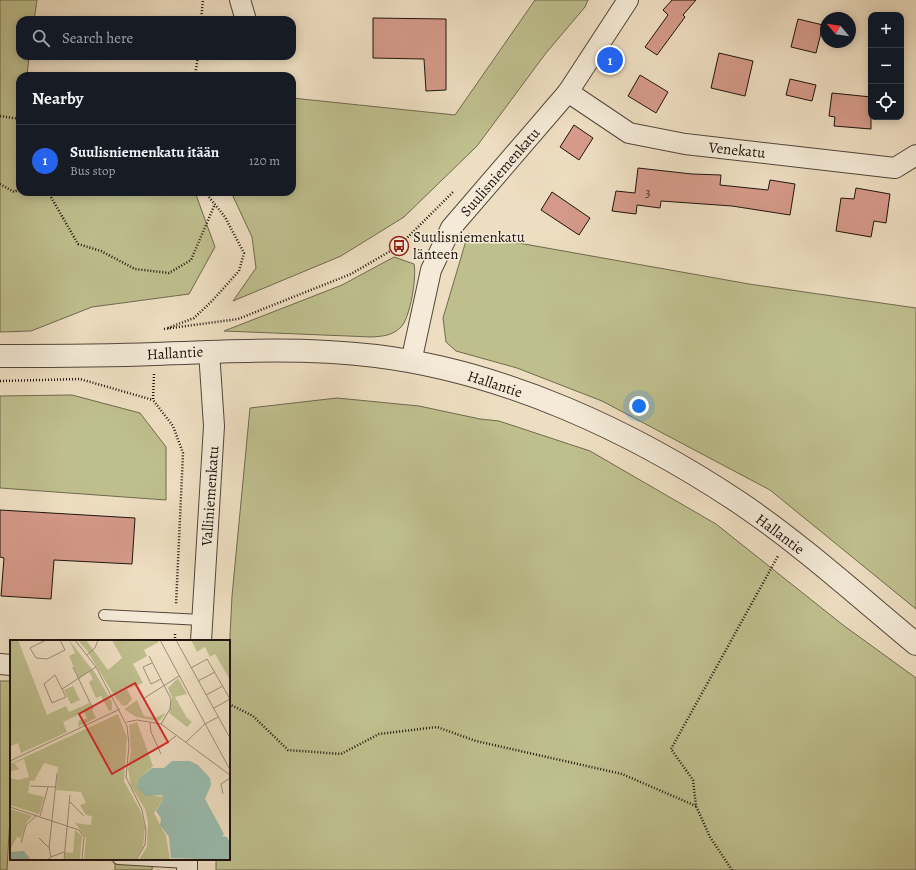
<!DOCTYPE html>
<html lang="en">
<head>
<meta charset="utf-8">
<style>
  :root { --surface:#171b24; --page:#242831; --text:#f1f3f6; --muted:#9ea1a6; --line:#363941; --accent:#2563eb }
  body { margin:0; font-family:Alegreya,serif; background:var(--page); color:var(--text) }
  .controls { position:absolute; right:12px; top:12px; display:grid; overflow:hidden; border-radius:8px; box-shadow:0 2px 10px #0003 }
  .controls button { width:36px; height:36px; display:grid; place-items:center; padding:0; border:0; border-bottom:1px solid var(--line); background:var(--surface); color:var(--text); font:20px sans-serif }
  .compass { position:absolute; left:820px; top:12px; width:36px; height:36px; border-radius:50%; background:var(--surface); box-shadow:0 2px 10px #0003; rotate:299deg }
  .you { position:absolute; left:639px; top:406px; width:14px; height:14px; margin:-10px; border:3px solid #fff; border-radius:50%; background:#1a73e8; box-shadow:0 0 0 6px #1a73e833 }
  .badge { display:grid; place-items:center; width:26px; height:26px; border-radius:50%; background:var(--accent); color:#fff; font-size:13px; font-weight:700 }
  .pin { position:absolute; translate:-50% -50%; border:2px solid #fff; box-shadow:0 1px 4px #0006 }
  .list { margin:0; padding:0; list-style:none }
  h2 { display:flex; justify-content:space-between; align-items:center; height:52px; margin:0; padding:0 16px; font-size:17px }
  h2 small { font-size:13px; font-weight:400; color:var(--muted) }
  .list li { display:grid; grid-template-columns:26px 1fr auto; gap:12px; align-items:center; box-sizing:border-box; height:72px; padding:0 16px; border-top:1px solid var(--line) }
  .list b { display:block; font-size:15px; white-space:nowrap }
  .list p { margin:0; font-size:13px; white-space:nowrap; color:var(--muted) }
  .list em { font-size:13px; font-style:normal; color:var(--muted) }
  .icon { flex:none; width:22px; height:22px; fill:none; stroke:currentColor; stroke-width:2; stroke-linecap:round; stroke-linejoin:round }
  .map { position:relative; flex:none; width:916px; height:870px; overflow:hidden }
  .search { position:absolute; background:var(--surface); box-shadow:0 2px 10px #0003; left:16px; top:16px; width:280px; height:44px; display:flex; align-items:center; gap:10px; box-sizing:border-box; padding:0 14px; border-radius:12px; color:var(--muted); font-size:15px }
  .panel { position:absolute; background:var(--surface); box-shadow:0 2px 10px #0003; left:16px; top:72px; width:280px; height:124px; border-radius:12px }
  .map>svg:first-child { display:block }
  .green { fill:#bfbf8e; stroke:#6f6a4e }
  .building { fill:#d59a89; stroke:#1f140f }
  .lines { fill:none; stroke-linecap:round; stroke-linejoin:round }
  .service-casing { stroke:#53463c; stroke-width:12 }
  .minor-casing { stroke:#53463c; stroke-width:22 }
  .tertiary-casing { stroke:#53463c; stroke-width:24 }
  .path { stroke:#1f140f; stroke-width:2.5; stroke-dasharray:1 2; stroke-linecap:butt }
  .service { stroke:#f4ead7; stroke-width:10 }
  .minor { stroke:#f4ead7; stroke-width:20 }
  .tertiary { stroke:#f4ead7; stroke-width:22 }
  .labels { text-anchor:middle; stroke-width:3; stroke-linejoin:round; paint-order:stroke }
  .number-label { font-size:13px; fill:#4c362e }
  .street-label { font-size:15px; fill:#1f140f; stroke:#f4ead7 }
  .poi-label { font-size:15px; fill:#1f140f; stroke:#f4ead7; text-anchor:start }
  .inset-road { fill:none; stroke:#9b8d7a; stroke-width:1 }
  .view { fill:#d62828; fill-opacity:0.15; stroke:#d62828; stroke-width:2 }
  .inset-edge { fill:none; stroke:#1f140f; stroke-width:2 }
</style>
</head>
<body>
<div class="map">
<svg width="916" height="870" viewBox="0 0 916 870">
  <rect width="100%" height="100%" fill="#eedec1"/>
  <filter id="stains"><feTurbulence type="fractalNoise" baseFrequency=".005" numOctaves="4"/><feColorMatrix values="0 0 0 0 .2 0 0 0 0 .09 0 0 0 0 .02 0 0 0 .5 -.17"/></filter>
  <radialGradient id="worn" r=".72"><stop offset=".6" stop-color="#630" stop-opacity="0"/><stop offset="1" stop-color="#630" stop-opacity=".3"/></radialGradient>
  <!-- green -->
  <g class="green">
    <polygon points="0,0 37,0 34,20 20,20 20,56 29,56 27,76 20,76 20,192 195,192 215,247 189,294 92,307 31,331 0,332"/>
    <polygon points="535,0 588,0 585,7 546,53 477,146 404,217 341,256 233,301 256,268 252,237 231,192 292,192 292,98 455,115"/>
    <polygon points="468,234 749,284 916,308 916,609 770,490 602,401 517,368 456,351 446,342 443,318"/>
    <path d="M394 257 414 264C417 277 410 318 401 327 392 336 383 336 372 337L224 331 342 285Z"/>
    <polygon points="72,395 140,413 166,447 166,500 0,488 0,396"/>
    <polygon points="337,398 419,406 480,419 499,421 590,451 716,524 843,625 916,678 916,870 216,870 216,859 229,859 229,655 232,596 250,408"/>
    <polygon points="0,681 11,681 11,799 7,870 0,870"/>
    <polygon points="115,859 153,859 152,870 115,870"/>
  </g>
  <!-- building -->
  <g class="building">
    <polygon points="672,0 696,0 683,15 685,17 657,55 645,47 668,15 663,10"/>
    <polygon points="373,18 446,19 446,90 426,91 424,59 373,58"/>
    <polygon points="798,19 823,25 816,53 791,47"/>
    <polygon points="719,53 753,61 745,96 711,88"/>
    <polygon points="640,75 668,92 656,113 628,96"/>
    <polygon points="790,79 816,85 812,101 786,95"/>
    <polygon points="832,93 871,97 871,129 834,126 835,117 829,116"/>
    <polygon points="574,125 593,138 579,160 560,147"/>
    <polygon points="638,168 692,174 721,175 720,185 768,190 770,180 795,184 790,215 732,206 661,201 660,208 637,205 636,214 612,211 616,191 635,193"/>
    <polygon points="856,188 890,194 886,223 874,221 871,237 836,231 841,198 854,199"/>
    <polygon points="552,192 590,218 579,235 541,210"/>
    <polygon points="0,510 135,518 132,564 54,560 51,599 1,596 4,558 0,557"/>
  </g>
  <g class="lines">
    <!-- service casing -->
    <g class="service-casing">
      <g id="service">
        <polyline points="104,615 202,620"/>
        <polyline points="118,859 187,863"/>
      </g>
    </g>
    <!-- minor casing -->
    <g class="minor-casing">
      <g id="minor">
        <polyline points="240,0 246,20"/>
        <polyline points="568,92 629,133 685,144 895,168 916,155"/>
        <polyline points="411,362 431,270 451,228 568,92 628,0"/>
        <polyline points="201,641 214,426 209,351"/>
        <polyline points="0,664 11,665"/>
        <polyline points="187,870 187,859"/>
      </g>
    </g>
    <!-- tertiary casing -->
    <g class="tertiary-casing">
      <path id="tertiary" d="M0 356C52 356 104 356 155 354 229 351 302 347 376 356 505 372 632 431 740 503 802 545 858 596 916 644"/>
    </g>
    <!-- path -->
    <g class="path">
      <polyline points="201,20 203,0"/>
      <polyline points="195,76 198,56"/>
      <polyline points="0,116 20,119"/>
      <polyline points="0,184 14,192 20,189"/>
      <polyline points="48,192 78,244 101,251 135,269 169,273 191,260 215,204"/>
      <polyline points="168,328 194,318 212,301 239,271 244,253 225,217 205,192"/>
      <polyline points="164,329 238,319 351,274 399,246 454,191"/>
      <polyline points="154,374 153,400 173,426 183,453 176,605"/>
      <polyline points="0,381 80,379 153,400"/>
      <polyline points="175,641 175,634"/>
      <polyline points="229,704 253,716 288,750 341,754 379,734 437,727 476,741 622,774 696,806"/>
      <polyline points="732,870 710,837 696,806 693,780 671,749 778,556"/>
    </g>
    <!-- service -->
    <use href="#service" class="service"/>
    <!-- minor -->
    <use href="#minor" class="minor"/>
    <!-- tertiary -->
    <use href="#tertiary" class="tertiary"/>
  </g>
  <!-- icons -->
  <defs>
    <g id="bus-ring" transform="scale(1)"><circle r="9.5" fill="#f4ead7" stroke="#8f2418" stroke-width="1.5"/><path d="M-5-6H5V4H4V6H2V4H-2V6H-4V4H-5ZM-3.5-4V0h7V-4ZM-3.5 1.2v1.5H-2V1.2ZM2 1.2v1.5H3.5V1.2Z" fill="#8f2418"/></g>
  </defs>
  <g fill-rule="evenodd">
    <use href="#bus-ring" x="399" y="246"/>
  </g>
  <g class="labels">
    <!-- number labels -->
    <g class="number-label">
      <text x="648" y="197">3</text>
    </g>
    <!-- street labels -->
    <g class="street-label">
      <text transform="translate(737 150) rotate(6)" y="5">Venekatu</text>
      <text transform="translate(500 172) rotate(-49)" y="5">Suulisniemenkatu</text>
      <text transform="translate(175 353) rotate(-3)" y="5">Hallantie</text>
      <text transform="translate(495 384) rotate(18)" y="5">Hallantie</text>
      <text transform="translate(210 496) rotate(-86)" y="5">Valliniemenkatu</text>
      <text transform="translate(780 534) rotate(37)" y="5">Hallantie</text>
    </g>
    <!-- poi labels -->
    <g class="poi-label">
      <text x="413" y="242">Suulisniemenkatu<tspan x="413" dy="17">länteen</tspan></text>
    </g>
  </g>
  <!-- overview -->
  <g transform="translate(10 640)">
    <rect width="220" height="220" fill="#eedec1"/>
    <path d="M0 0H8L37 75 56 66 59 72 79 63 86 78 68 87 69 80 77 79 74 72 53 82 57 92 11 113 8 103 1 106ZM59 0 85 33 102 62V70L99 71 91 56 86 58 79 42 83 39 79 32 69 39 59 16 65 13ZM68 0H76L98 30 112 18 102 0H148L149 2 134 10 137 16 123 24 133 43 117 49 122 59 117 65 113 66 105 57 78 12ZM181 0H220V40L205 14 200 17 195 7 187 12ZM168 38 177 54 165 57 177 78 182 82 177 87 159 73 162 58 158 48ZM63 46 70 60 61 64 54 50ZM127 60 134 76 145 78 156 73 149 81 126 77 114 69ZM108 74 117 97 114 141 131 172 135 188 133 207 125 220H74L76 198 65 183 81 185 82 176 76 175 70 165 76 163 71 152 46 150 48 127 34 123 24 141H20L18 153 34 157 29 174 0 165V138L8 140 19 137 14 119 4 123 9 129 7 130 0 131V124ZM127 82 143 126 129 138 139 155 154 157 144 173 156 196 160 220H129L137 207 138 182 135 169 121 146 118 129 121 110 119 85ZM0 169 22 176 16 183 11 198 7 197 0 210ZM65 190 72 196 70 220H54L55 212 63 213Z" fill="#bfbf8e"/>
    <path d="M162 121H180L188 125 200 138 201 145 195 159 214 194 212 196 217 197 220 203V220L161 218 159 197 150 185 151 178 146 171 153 159 152 155 136 156 127 148 129 138 142 128H154ZM14 211 21 220H0V212Z" fill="#9abcaf"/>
    <path class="inset-road" d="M65 0 86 27 117 86 119 105 116 137 132 170 136 191 135 205 126 220M150 0 219 128M166 0 220 98M20 8 26 18 37 19 55 10 50 0M20 8 36 0M77 15 85 8 88 0M139 16 161 59 160 69 151 84M142 23 133 27 141 44 151 39M63 27 83 69M181 28 197 19 220 59M188 41 205 32M52 49 45 35 34 44 42 63 56 57 52 49 86 27M196 55 213 46M133 59 169 36M204 68 220 59M117 82 127 80 151 84 220 135M140 83 141 92 151 114M176 102 195 84 208 77M149 108 166 96M0 121 110 69M21 146 45 147M213 154 211 144 220 138M60 162 74 176M0 167 69 190 74 197 72 220M30 176 38 147M29 198 39 208M11 203 16 185 27 175M41 217 54 212M37 220 41 217 39 208 47 133M54 220 60 155"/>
    <path class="view" d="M125 43 158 102 102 134 69 74Z"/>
    <rect width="220" height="220" class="inset-edge"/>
  </g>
  <rect width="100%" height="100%" filter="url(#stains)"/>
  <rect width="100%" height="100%" fill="url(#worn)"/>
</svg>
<div class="controls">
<button>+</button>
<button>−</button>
<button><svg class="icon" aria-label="locate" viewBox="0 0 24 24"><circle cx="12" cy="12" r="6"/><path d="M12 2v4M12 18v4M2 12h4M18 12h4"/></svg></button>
</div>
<svg class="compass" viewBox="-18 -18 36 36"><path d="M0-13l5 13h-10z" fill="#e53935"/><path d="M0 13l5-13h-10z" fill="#9ea1a6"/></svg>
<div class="you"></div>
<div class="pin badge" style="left:610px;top:60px">1</div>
<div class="search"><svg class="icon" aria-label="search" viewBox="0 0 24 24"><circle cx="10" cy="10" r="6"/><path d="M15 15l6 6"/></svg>Search here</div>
<section class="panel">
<h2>Nearby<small></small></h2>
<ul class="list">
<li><span class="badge">1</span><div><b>Suulisniemenkatu itään</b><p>Bus stop</p></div><em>120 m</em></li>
</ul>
</section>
</div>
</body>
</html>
